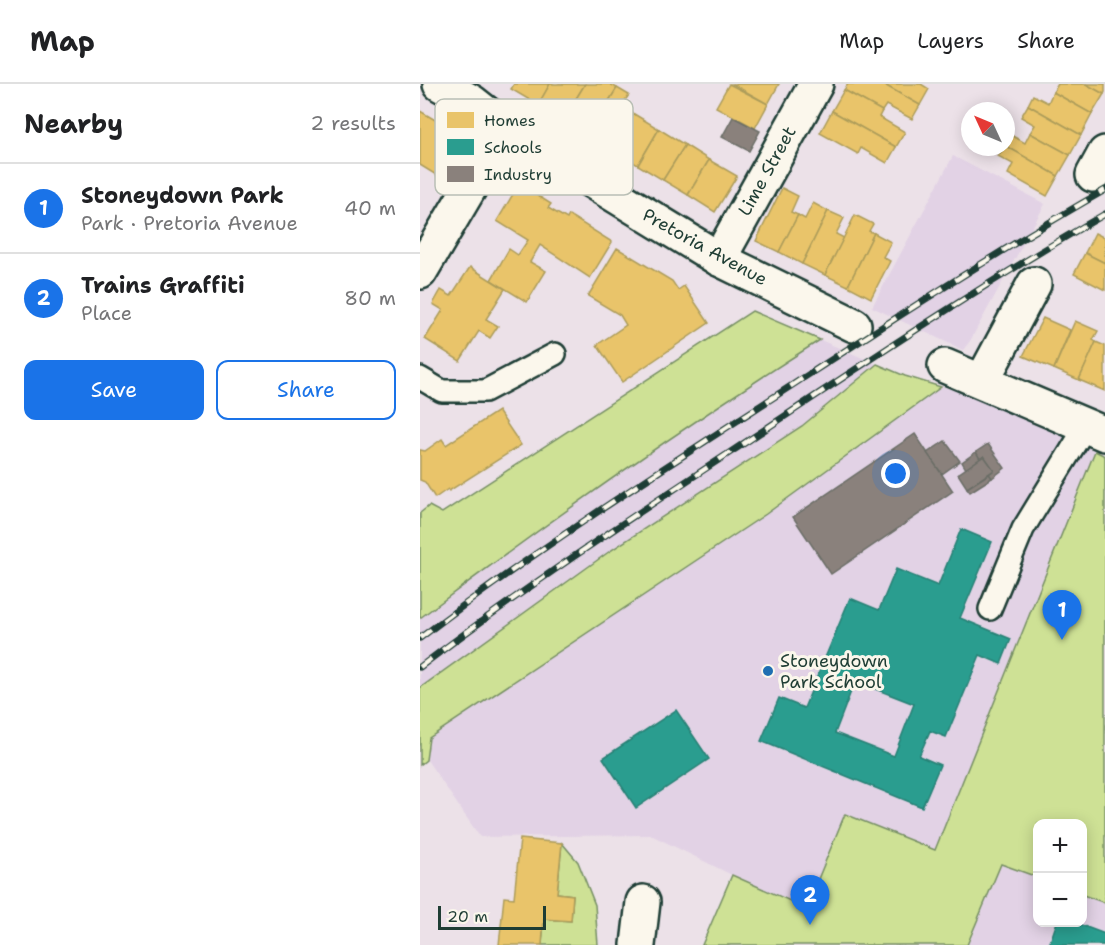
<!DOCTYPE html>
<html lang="en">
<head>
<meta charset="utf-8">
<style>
  :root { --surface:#fff; --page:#f6f6f6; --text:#202124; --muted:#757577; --line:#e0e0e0; --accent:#1a73e8 }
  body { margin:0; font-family:"Shantell Sans",sans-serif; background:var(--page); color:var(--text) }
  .controls { position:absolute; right:18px; bottom:18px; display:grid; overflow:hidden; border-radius:12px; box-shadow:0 3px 15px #0003 }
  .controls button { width:54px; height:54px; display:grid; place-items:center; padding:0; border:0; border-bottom:2px solid var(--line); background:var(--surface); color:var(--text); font:30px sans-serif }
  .compass { position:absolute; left:541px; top:18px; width:54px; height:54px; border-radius:50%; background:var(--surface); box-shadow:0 3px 15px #0003; rotate:314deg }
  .scale { position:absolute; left:18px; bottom:15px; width:108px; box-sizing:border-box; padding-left:6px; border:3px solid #1f3d34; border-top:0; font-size:16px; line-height:21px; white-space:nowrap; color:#1f3d34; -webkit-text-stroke:4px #fbf7ec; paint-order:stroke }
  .you { position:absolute; left:476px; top:390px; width:21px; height:21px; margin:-15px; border:4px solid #fff; border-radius:50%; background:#1a73e8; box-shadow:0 0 0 9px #1a73e833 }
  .badge { display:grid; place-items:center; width:39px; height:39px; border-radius:50%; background:var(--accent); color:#fff; font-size:20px; font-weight:700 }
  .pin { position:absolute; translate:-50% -50px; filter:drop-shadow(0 2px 3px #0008) }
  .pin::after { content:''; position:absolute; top:32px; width:21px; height:18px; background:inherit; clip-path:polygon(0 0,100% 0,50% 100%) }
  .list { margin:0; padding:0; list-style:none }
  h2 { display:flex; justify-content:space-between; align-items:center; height:78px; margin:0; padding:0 24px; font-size:26px }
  h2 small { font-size:20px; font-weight:400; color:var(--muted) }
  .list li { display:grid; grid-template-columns:39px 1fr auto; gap:18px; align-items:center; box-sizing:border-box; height:90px; padding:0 24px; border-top:2px solid var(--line) }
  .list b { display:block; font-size:22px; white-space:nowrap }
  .list p { margin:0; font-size:20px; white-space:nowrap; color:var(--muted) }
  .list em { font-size:20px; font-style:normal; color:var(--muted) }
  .actions { display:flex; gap:12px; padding:18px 24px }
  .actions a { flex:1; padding:14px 0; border:2px solid var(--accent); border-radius:12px; text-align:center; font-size:21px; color:var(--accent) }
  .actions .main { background:var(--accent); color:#fff }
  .map { position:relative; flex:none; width:685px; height:861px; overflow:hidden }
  header { display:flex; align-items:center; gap:36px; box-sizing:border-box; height:84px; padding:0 30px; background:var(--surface); border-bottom:2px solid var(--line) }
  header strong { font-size:28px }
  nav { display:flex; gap:33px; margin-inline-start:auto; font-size:21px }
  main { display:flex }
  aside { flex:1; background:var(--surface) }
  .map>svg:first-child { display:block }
  .built { fill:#e2d2e5 }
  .green { fill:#cee195; stroke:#768f64; stroke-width:1.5 }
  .homes { fill:#e9c46a; stroke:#ac9c5a; stroke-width:1.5 }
  .schools { fill:#2a9d8f; stroke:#278074; stroke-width:1.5; fill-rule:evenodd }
  .industry { fill:#8a817c; stroke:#6a6d66; stroke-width:1.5 }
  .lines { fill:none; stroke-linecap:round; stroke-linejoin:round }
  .service-casing { stroke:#1f3d34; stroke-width:26 }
  .minor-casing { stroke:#1f3d34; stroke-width:38 }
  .service { stroke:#fbf7ec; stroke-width:21 }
  .minor { stroke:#fbf7ec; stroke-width:33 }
  .rail-casing { stroke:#1f3d34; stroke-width:7 }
  .rail { stroke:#fbf7ec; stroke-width:4.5; stroke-dasharray:14; stroke-linecap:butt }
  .poi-dot { fill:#1f6fb2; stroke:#fbf7ec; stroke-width:2 }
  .labels { text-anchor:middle; stroke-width:6; stroke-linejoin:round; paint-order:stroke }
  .street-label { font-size:18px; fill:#1f3d34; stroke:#fbf7ec }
  .poi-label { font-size:18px; fill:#1f3d34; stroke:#fbf7ec; text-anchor:start }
  .key { fill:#fbf7ec; stroke:#b9bfb5; stroke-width:1.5 }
  .key-label { font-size:16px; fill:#1f3d34 }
</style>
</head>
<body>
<header>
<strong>Map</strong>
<nav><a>Map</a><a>Layers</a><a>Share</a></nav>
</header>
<main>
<aside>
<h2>Nearby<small>2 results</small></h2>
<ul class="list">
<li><span class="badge">1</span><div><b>Stoneydown Park</b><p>Park · Pretoria Avenue</p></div><em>40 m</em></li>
<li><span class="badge">2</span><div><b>Trains Graffiti</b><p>Place</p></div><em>80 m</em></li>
</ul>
<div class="actions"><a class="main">Save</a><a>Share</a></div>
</aside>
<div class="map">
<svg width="685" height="861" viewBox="0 0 685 861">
  <rect width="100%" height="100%" fill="#ece1e8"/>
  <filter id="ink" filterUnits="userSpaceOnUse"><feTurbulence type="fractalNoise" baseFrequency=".0167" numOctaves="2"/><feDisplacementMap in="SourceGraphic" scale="12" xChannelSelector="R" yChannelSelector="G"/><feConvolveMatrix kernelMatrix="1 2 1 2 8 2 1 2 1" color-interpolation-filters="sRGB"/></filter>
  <g filter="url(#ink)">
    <!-- built -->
    <g class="built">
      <polygon points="533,72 625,120 550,257 543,266 452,223"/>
      <polygon points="332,227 485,292 531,305 633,346 675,367 478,861 385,824 312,791 231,751 60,753 7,676 0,681 0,429 9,422 22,429"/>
      <polygon points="581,779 617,793 618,838 662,838 663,811 685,819 685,861 547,861"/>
    </g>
    <!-- green -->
    <g class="green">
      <path d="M332 227 400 256C263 343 130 436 0 534V429L9 422 22 429Z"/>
      <polygon points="457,280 485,292 521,303 346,430 9,654 6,676 0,681 0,604 190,467 382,342"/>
      <polygon points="675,367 685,372 685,819 663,811 662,740 618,740 617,793 581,780 547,861 282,861 312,791 386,824 425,730 515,766"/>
      <polygon points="142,759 158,778 175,821 178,861 122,861 124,835 151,837 153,811 137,809"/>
    </g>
    <!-- homes -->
    <g class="homes">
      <polygon points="94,0 130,0 118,21 91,5"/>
      <polygon points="130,0 165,0 143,36 118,21"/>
      <polygon points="165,0 190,0 197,4 168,51 143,36"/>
      <polygon points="309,0 348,20 335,44 296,23"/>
      <polygon points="312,0 359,0 348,20"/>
      <polygon points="428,0 463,0 500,21 492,35 466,21 462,27 424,6"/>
      <polygon points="463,0 501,0 509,5 500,21"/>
      <polygon points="638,0 666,0 684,10 672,30 633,8"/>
      <polygon points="666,0 685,0 685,8 684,10"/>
      <polygon points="197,4 209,11 201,22 214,30 193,67 168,51"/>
      <polygon points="424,6 462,27 459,33 485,48 476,63 412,27"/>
      <polygon points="633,8 672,30 661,51 608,21 613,11 628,19"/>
      <polygon points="608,21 661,51 650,71 610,49 615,41 601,33"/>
      <polygon points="0,27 46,54 21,94 0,81"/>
      <polygon points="412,27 476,63 467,79 441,64 438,70 400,49"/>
      <polygon points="214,30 239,45 218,81 193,67"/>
      <polygon points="239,45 265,61 243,96 218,81"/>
      <polygon points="610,49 650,71 638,92 586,62 591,51 605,59"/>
      <polygon points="265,61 289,76 268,111 243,96"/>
      <polygon points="586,62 638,92 627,112 588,90 593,80 578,72"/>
      <polygon points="289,76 317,92 295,128 268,111"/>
      <polygon points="99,100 131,120 128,124 147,135 149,131 192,158 170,194 120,161 110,178 126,187 107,218 71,196 89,165 98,171 108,156 77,137"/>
      <polygon points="362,104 378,112 371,128 378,131 359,168 336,157"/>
      <polygon points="393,119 408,127 382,180 359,168 378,131 385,135"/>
      <polygon points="408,127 424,134 416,150 424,154 405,191 382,180"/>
      <polygon points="435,131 453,140 449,147 454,149 428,202 405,191"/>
      <polygon points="454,149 471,158 463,173 470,177 451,214 428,202"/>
      <polygon points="675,149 685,154 685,179 665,169"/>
      <polygon points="197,164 252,197 258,206 264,202 289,239 202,298 177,261 206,241 200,231 168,212"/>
      <polygon points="665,169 685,179 685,206 654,190"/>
      <polygon points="50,183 85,205 66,235 78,242 70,254 59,247 40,277 5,255 23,226 13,220 21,206 31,212"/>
      <polygon points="623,234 650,246 634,285 603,272"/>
      <polygon points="655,237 678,247 673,256 676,258 659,296 634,285"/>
      <polygon points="676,258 685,262 685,307 659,296"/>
      <polygon points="78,327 101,361 29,407 28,405 15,414 5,398 0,396 0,366 5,367 22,355 26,361"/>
      <polygon points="100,755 142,759 137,809 153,811 151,837 124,835 122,861 79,861 84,813 94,814"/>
    </g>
    <!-- schools -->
    <g class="schools">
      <path d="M541 445 572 458 540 534 591 555 581 580 560 571 526 653 510 647 499 672 520 681 502 723 341 657 359 614 384 624 430 514 459 526 476 485 518 502ZM435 597 494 620 474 672 415 649Z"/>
      <polygon points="256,626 289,675 216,724 183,674"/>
      <polygon points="637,838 653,838 685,850 685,861 629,861"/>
    </g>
    <!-- industry -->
    <g class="industry">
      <polygon points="313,33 340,47 329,67 302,53"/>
      <polygon points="495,350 533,407 411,490 373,433"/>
      <polygon points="525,357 540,377 522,390 507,369"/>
      <polygon points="568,360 585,384 572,394 569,390 574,386 564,372 560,375 556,368"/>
      <polygon points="556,368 560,375 546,385 542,378"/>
      <polygon points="564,372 574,386 547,404 538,390"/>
      <polygon points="569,390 572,394 550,408 547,404"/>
    </g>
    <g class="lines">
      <!-- service casing -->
      <g class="service-casing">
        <g id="service">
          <polyline points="0,294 22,307 65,307 135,270"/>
          <polyline points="570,525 603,445 666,342"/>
        </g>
      </g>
      <!-- minor casing -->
      <g class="minor-casing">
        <g id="minor">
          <polyline points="20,0 52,18 85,44 299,175 434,241"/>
          <polyline points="673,91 685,69"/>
          <polyline points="299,175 396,0"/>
          <polyline points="0,188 85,44"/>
          <polyline points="525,282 685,350"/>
          <polyline points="562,297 614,200"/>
          <polyline points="218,861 223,818"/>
        </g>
      </g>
      <!-- service -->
      <use href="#service" class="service"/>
      <!-- minor -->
      <use href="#minor" class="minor"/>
      <!-- rail casing -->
      <g class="rail-casing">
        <g id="rail">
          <path d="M0 554C115 466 236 389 357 311 465 241 573 170 685 106"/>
          <path d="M0 583C106 502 218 429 329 356 446 278 563 200 685 130"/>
        </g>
      </g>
      <!-- rail -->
      <use href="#rail" class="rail"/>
    </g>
  </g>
  <!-- markers -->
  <circle class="poi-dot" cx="348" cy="587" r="6"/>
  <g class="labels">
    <!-- street labels -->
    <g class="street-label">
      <text transform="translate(347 87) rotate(-61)" y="6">Lime Street</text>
      <text transform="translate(285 163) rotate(29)" y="6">Pretoria Avenue</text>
    </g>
    <!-- poi labels -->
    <g class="poi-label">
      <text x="360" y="583">Stoneydown<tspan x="360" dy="21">Park School</tspan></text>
    </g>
  </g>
  <!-- legend -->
  <rect x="15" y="15" width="198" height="96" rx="9" class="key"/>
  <rect x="27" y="28" width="27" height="16" fill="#e9c46a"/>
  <rect x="27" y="55" width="27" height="16" fill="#2a9d8f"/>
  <rect x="27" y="82" width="27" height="16" fill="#8a817c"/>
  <g class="key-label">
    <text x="64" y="42">Homes</text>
    <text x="64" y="69">Schools</text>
    <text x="64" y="96">Industry</text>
  </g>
</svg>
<div class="controls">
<button>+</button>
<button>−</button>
</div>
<svg class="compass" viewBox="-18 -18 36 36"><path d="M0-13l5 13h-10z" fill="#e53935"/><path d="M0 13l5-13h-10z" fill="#757577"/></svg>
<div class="scale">20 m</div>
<div class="you"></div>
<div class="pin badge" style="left:642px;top:556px">1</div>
<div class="pin badge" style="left:390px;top:841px">2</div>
</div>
</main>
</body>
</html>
